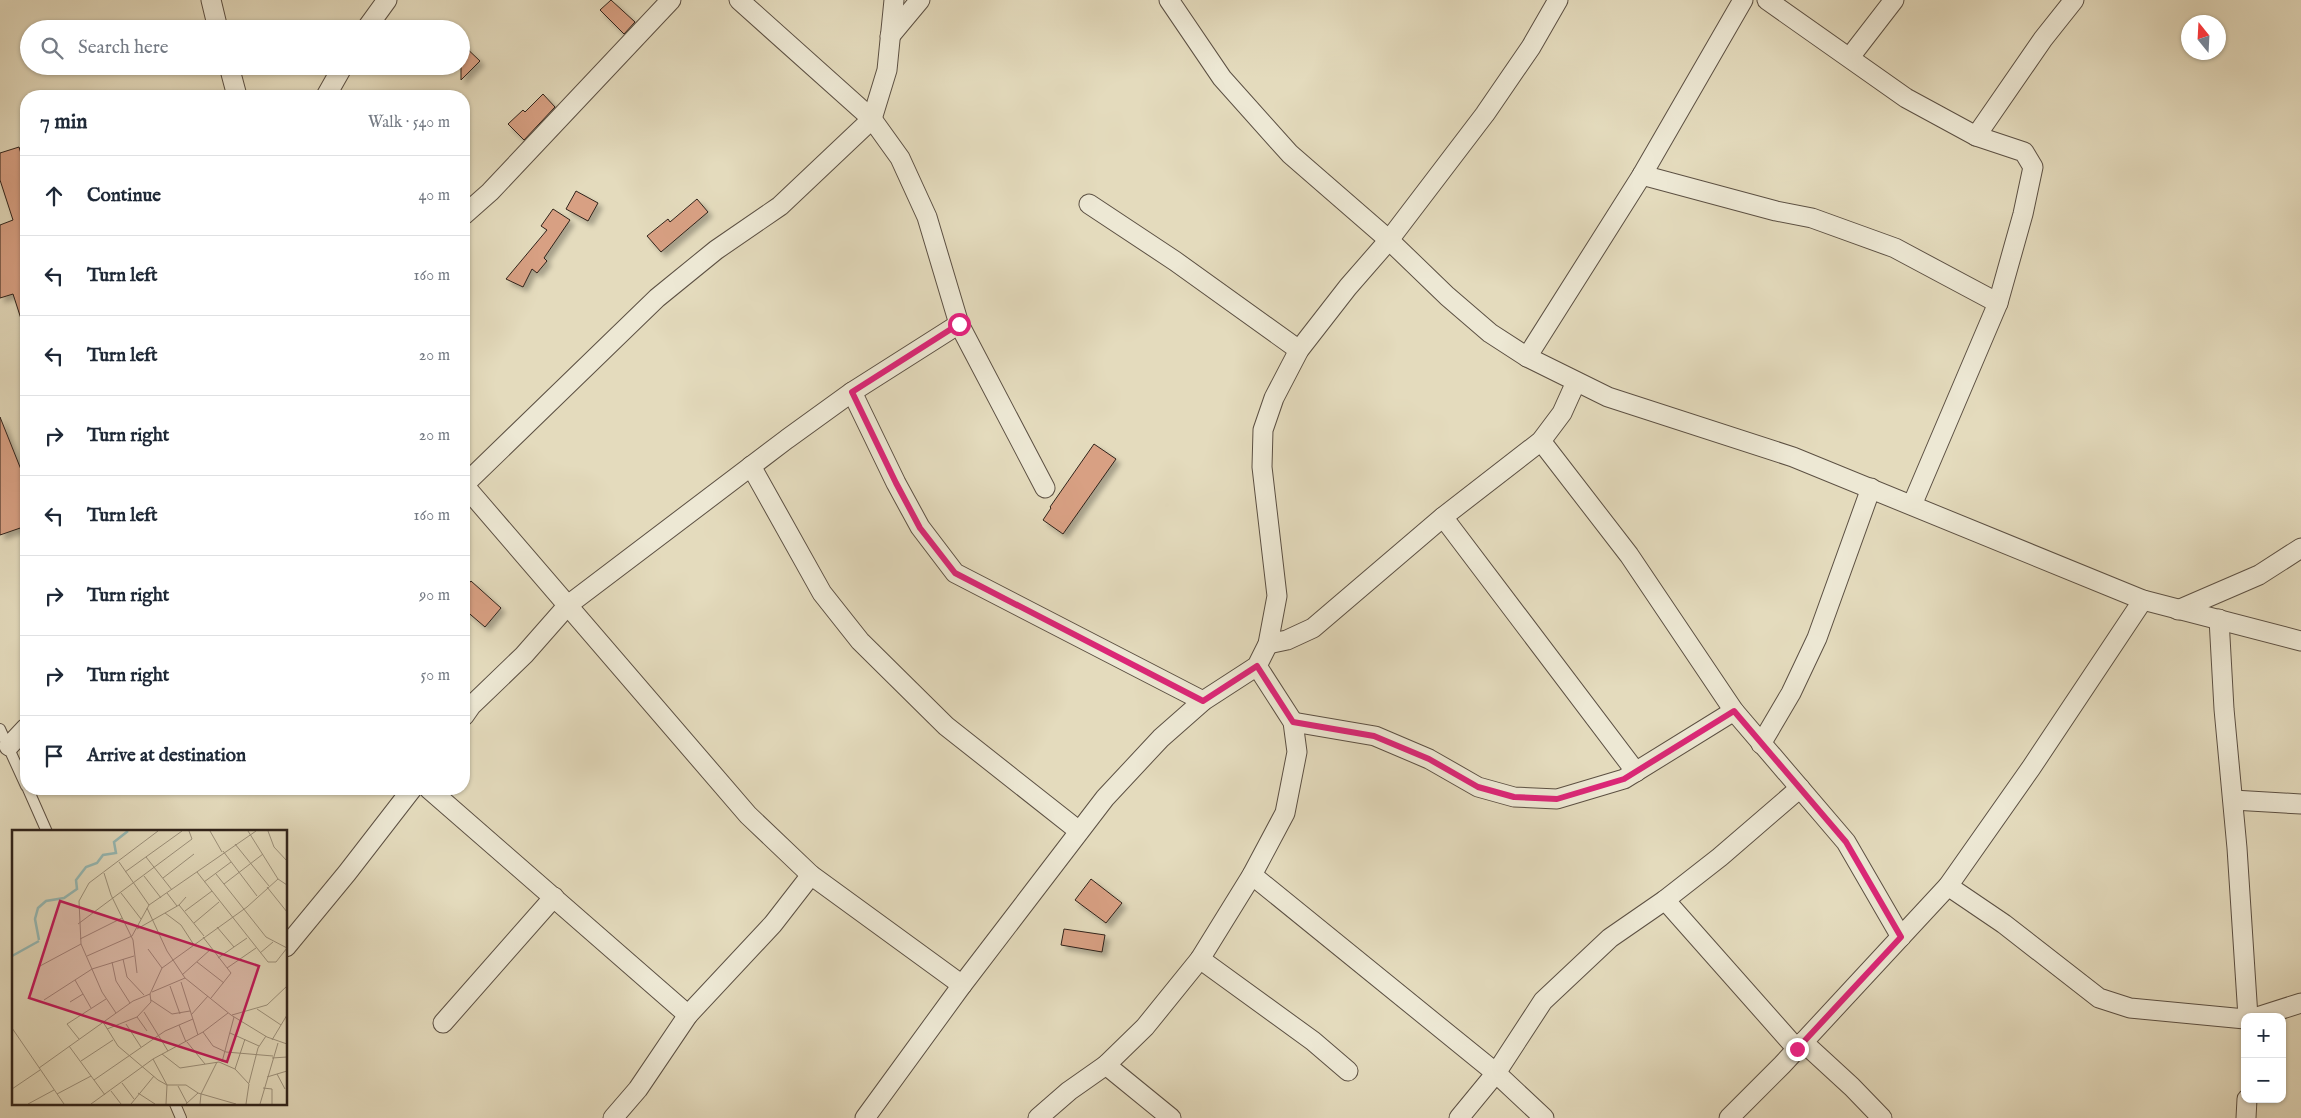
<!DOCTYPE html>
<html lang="en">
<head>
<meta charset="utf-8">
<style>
  :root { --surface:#fff; --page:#f2f2f3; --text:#1f2937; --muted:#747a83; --line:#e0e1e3 }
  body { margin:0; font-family:"IM FELL English",serif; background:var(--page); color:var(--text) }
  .controls { position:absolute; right:15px; bottom:15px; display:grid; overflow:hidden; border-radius:10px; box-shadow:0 1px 4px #0004 }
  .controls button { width:45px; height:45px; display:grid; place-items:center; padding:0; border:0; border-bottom:1px solid var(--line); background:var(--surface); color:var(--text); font:25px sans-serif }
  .compass { position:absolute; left:2181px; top:15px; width:45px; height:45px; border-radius:50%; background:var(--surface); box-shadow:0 1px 4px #0004; rotate:342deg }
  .stop { position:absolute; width:15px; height:15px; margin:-11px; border:4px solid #db2777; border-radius:50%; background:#fff }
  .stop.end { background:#db2777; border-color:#fff; box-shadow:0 1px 5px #0008 }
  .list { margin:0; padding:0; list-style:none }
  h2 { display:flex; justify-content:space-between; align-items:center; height:65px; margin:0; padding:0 20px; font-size:21px }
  h2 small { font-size:16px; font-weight:400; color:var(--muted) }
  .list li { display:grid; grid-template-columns:32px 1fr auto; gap:15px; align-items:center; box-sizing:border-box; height:80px; padding:0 20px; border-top:1px solid var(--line) }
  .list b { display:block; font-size:19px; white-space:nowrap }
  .list em { font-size:16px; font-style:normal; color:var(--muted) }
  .icon { flex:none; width:28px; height:28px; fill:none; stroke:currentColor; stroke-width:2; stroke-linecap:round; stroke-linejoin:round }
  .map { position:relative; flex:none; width:2301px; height:1118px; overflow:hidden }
  .search { position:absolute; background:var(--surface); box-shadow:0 1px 4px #0004; left:20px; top:20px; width:450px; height:55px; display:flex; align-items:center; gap:12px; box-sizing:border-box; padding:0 18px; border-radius:28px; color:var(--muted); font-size:19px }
  .panel { position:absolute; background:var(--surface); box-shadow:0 1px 4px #0004; left:20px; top:90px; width:450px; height:705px; border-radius:20px }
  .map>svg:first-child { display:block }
  .building { fill:#d8a083; stroke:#2f221a; filter:url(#shadow) }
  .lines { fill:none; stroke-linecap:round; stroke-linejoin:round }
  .lane-casing { stroke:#5c5043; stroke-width:12 }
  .street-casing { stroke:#5c5043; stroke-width:21 }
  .lane { stroke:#ede8d4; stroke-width:10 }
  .street { stroke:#ede8d4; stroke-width:19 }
  .route { stroke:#db2777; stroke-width:6 }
  .inset-river { fill:none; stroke:#96bab6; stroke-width:2.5 }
  .inset-road { fill:none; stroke:#9c917c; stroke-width:1 }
  .view { fill:#c2185b; fill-opacity:0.15; stroke:#c2185b; stroke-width:2.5 }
  .inset-edge { fill:none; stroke:#2f221a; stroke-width:2.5 }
</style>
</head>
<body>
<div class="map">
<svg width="2301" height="1118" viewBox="0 0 2301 1118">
  <defs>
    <filter id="shadow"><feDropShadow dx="4.5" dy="4.5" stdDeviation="2.5" flood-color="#0004"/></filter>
  </defs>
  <rect width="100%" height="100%" fill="#e4dbbd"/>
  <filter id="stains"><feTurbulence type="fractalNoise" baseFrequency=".004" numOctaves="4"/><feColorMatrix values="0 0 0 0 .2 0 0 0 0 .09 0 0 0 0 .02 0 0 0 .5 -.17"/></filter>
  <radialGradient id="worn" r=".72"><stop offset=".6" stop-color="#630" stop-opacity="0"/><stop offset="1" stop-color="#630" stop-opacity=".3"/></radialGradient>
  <!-- building -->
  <g class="building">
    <polygon points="611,0 635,22 624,34 600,10"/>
    <polygon points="461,43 480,61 461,80"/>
    <polygon points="543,94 555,107 524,140 508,124 523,110 525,112"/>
    <polygon points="19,147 26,170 26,324 23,325 13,294 0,298 0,225 13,220 0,180 0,153"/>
    <polygon points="576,191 598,203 588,221 566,209"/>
    <polygon points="697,199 708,212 661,252 647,236 668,219 670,222"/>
    <polygon points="553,209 570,220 544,258 547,261 537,273 532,269 523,287 506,279 547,230 541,226"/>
    <polygon points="0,417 26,482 26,526 0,535"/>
    <polygon points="1094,444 1116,459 1063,534 1043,520 1051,508 1050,507"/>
    <polygon points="471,581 501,608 485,627 464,609 464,589"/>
    <polygon points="1091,879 1122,903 1106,923 1075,900"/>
    <polygon points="1064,929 1105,935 1102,952 1061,945"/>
  </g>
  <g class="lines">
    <!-- lane casing -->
    <g class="lane-casing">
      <g id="lane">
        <polyline points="0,729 26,786"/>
        <polyline points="28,789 47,832"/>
        <polyline points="175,1104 181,1118"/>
      </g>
    </g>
    <!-- street casing -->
    <g class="street-casing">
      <g id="street">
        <polyline points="211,0 218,29"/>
        <polyline points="739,0 872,119 900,158 927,217 959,324 1045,488"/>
        <polyline points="1169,0 1222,78 1290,154 1389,240 1447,296 1490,333 1527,357 1608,397 1793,457 2143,600 2301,641"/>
        <polyline points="1767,0 1906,98 1976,136 2024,152 2033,167 2023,214 1998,303 1912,505"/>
        <polyline points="366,29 387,0"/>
        <polyline points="890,36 920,0"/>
        <polyline points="1850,57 1894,0"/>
        <polyline points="229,66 237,96"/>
        <polyline points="326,96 343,66"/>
        <polyline points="1976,136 2043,39 2074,0"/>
        <polyline points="1642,175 1776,211 1812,218 1895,248 1998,303"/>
        <polyline points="1089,204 1175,261 1299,350"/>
        <polyline points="464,215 490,192 671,0"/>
        <polyline points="1527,357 1642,175 1743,0"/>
        <polyline points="852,392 896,483 920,527 955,573 1203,701"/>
        <polyline points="1541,441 1629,555 1734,711 1846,842 1901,937"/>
        <polyline points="751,466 822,593 860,641 946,726 1079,831"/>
        <polyline points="464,485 748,815 811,875 962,985"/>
        <polyline points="464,485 657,298 716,250 780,206 872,119 887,70 894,0"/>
        <polyline points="1443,517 1636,772"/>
        <polyline points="2178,610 2259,575 2301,548"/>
        <polyline points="2219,619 2224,709 2237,848 2248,1017"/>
        <polyline points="1268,644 1287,640 1313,628 1443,517 1541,441 1562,413 1576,382"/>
        <polyline points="464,716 471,706 524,655 568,605 787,439 852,392 959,324"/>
        <polyline points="1293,722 1375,736 1429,759 1478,787 1514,797 1557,799 1624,779 1734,711"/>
        <polyline points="1761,744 1791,693 1817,638 1871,488"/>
        <polyline points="9,746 26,728"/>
        <polyline points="429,789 688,1015"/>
        <polyline points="2233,800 2301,804"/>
        <polyline points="1252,875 1496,1073 1544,1118"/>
        <polyline points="1948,886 2004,924 2099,998 2130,1008 2245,1019"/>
        <polyline points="1665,900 1797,1049"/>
        <polyline points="286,947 347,873 412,789"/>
        <polyline points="1200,959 1313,1041 1348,1071"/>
        <polyline points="2257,1017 2301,1003"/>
        <polyline points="443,1023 554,897"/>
        <polyline points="1803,1042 1852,1087 1882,1118"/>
        <polyline points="1106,1065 1171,1118"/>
        <polyline points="613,1118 638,1089 688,1015 773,924 811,875"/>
        <polyline points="865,1118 962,985 1105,798 1161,738 1203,701 1257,666 1268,644 1277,596 1262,467 1263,430 1274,398 1299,350 1348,287 1389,240 1485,114 1531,47 1558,0"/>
        <polyline points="1038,1118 1069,1091 1106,1065 1145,1027 1200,959 1252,875 1285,813 1297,752 1293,722 1257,666"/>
        <polyline points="1459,1118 1496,1073 1543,1001 1610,938 1665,900 1720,857 1800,788"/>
        <polyline points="1729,1118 1782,1065 1948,886 2031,768 2143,600"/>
        <polyline points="2246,1118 2247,1099"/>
      </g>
    </g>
    <!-- lane -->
    <use href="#lane" class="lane"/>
    <!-- street -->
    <use href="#street" class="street"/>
  </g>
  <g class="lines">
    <!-- route -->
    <polyline class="route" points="959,324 852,392 896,483 920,528 955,573 1203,701 1257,666 1293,722 1374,736 1429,759 1478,787 1514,797 1557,799 1624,779 1734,711 1846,842 1901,937 1797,1049"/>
  </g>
  <!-- overview -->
  <g transform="translate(12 830)">
    <rect width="275" height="275" fill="#e4dbbd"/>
    <path class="inset-river" d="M27 110 23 89 26 78 34 71 52 68 65 59 64 50 74 37 85 33 91 25 104 23 102 12 116 1M0 126 27 111"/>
    <path class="inset-road" d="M198 1 210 22M236 1 266 49 275 55M256 1 262 17 275 31M223 14 257 56M211 21 245 66M134 27 160 60M107 32 137 75M113 42 170 1M185 42 256 132H264L275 118M92 43 99 65 121 110 125 143M204 44 254 107 275 118M132 46 149 68M151 48 182 24M192 52 219 32M212 54 251 24M255 57 275 82M109 63 129 89M155 63 165 76M167 75 192 106M135 78 155 121 173 148 219 185 255 207 275 214M173 81 200 61M153 83 169 95 182 115M182 93 207 72M66 94 180 9 177 1M205 97 222 117M125 99 167 75 174 67M191 107 219 143 199 168M68 109 110 88M136 119 150 138M248 123 261 112M75 126 120 106 137 75 244 1M206 128 235 108M111 129 115 147 132 165M100 132 104 151 118 173M185 132 212 153M28 136 69 114M215 138 244 118M170 145 199 119M63 150 79 178M169 152 186 205M158 156 168 184M140 162 173 148M32 170 80 139 122 126M139 170 160 184 178 181M58 172 71 164M245 179 269 195M132 182 156 221M104 183 90 162 69 114 67 71 77 53 146 1M179 185 196 166M220 185 255 175 275 156M125 187 135 201M91 192 106 216 146 250 155 255H174L186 263 224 274M114 194 129 217M167 195 174 212M0 198 52 274M95 199 125 187 139 172 138 164M191 202 201 216 214 222 261 226M218 203 247 216M67 209 55 194 94 169M260 210 275 185M175 212 193 234M57 216 93 265M150 224 168 238 207 232 223 239 237 254 234 274M260 228 275 227M141 229 155 255 154 274M69 231 101 210M210 232 222 187M27 238 121 171 138 164 150 138 235 77 266 49M223 239 233 209M265 244 273 259M255 247 275 241M82 250 153 201 181 189M110 253 122 269M237 253 246 218 254 206M166 256 175 273M251 258 260 259V274M0 259 28 240M99 261 109 274M126 263 143 274M45 264 79 246M16 274 42 260M79 274 141 229 191 202 216 183M119 274 142 246M174 274 186 263M188 274 189 264 205 232M248 274 266 213"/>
    <path class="view" d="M48 71 247 136 215 232 17 168Z"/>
    <rect width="275" height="275" class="inset-edge"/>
  </g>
  <rect width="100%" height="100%" filter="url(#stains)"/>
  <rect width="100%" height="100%" fill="url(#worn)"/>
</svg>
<div class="controls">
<button>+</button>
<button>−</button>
</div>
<svg class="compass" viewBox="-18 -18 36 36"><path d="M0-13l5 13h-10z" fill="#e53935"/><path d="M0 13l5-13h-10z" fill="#747a83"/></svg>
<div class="stop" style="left:959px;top:324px"></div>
<div class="stop end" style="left:1797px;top:1049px"></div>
<div class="search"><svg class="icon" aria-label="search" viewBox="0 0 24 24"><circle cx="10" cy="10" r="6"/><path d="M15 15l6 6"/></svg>Search here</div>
<section class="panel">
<h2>7 min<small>Walk · 540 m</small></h2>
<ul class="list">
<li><svg class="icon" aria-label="ahead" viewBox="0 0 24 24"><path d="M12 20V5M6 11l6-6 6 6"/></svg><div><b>Continue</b></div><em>40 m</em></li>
<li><svg class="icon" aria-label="left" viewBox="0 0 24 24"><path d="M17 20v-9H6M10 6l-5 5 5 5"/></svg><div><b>Turn left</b></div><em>160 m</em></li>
<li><svg class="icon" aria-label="left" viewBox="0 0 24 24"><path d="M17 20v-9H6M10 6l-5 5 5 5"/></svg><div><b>Turn left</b></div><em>20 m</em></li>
<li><svg class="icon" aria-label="right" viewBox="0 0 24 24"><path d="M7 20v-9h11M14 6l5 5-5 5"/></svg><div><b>Turn right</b></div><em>20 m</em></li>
<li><svg class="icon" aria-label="left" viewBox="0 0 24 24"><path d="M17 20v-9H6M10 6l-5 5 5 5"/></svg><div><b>Turn left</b></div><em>160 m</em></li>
<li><svg class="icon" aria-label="right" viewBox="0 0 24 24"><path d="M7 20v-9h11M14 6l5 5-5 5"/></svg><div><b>Turn right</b></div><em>90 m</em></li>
<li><svg class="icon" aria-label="right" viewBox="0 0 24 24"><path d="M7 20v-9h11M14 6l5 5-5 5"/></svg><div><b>Turn right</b></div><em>50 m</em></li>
<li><svg class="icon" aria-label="arrive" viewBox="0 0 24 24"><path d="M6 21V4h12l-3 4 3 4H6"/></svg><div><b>Arrive at destination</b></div></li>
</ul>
</section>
</div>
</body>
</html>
